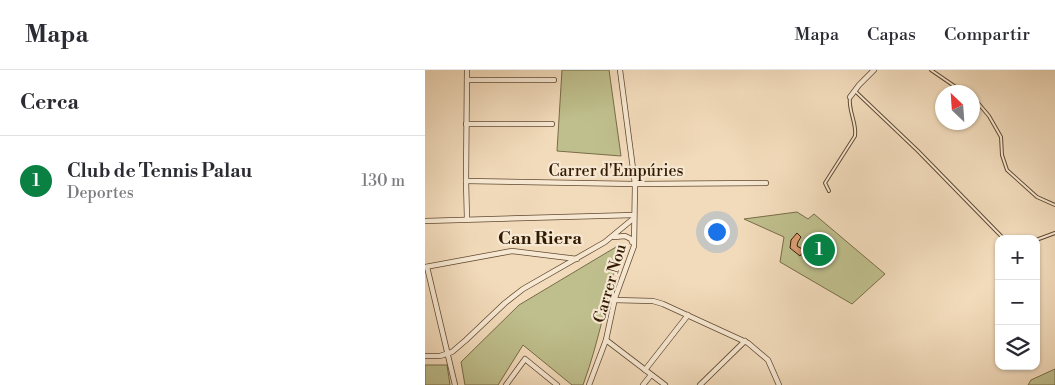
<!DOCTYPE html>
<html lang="es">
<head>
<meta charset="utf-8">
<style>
  :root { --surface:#fff; --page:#f2f2f3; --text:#2b2b33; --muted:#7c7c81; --line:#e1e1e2; --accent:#0b8043 }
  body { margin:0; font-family:"Libre Bodoni",serif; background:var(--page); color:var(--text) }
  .controls { position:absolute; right:15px; bottom:15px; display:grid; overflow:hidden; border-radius:10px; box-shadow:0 1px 4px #0004 }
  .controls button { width:45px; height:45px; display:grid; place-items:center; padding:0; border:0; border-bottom:1px solid var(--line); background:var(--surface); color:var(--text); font:25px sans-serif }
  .compass { position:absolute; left:510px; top:15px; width:45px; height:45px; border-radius:50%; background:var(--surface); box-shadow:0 1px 4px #0004; rotate:335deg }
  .you { position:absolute; left:291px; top:161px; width:18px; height:18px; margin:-12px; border:4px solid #fff; border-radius:50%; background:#1a73e8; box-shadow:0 0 0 8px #1a73e833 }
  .badge { display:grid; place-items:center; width:32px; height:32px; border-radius:50%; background:var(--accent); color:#fff; font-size:16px; font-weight:700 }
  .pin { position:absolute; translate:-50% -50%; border:2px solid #fff; box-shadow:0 1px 5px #0006 }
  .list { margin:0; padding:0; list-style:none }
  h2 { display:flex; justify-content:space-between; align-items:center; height:65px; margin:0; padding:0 20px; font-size:21px }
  h2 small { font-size:16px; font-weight:400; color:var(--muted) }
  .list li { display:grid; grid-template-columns:32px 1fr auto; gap:15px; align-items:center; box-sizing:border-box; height:90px; padding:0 20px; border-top:1px solid var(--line) }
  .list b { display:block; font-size:19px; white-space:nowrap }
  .list p { margin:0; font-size:16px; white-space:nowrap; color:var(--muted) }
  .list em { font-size:16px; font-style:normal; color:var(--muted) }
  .icon { flex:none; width:28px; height:28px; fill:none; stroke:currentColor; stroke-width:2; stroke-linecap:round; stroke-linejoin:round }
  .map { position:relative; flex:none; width:630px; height:315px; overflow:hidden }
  header { display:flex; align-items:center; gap:30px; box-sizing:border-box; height:70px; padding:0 25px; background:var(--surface); border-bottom:1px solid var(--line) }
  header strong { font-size:24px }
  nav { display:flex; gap:28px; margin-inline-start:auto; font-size:18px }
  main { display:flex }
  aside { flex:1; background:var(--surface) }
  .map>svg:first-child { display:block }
  .green { fill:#bfbf8d; stroke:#786c48 }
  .building { fill:#df9e74; stroke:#321a02 }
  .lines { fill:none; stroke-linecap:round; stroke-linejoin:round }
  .service-casing { stroke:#624a30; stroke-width:4 }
  .minor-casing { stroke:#624a30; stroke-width:6 }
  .service { stroke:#f7e8d3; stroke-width:2 }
  .minor { stroke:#f7e8d3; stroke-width:4.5 }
  .labels { text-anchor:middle; stroke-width:4.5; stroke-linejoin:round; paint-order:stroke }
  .street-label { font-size:16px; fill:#321a02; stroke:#f7e8d3 }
  .neighbourhood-label { font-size:18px; font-weight:bold; fill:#321a02; stroke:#f7e8d3 }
</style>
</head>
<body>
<header>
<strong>Mapa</strong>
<nav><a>Mapa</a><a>Capas</a><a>Compartir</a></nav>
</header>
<main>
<aside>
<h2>Cerca<small></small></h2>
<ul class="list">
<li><span class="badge">1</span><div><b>Club de Tennis Palau</b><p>Deportes</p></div><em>130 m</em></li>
</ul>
</aside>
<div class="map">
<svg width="630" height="315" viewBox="0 0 630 315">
  <rect width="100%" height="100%" fill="#f2dbbb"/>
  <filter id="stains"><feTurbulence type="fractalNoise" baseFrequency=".004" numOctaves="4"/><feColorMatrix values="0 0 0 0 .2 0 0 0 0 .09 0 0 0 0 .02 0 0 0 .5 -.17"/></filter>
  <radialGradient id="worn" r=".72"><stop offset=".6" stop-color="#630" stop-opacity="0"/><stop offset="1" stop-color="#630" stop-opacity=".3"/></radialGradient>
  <!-- green -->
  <g class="green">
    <polygon points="137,0 184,0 196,86 132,81"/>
    <polygon points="372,142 383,149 389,144 460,204 427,234 355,192 359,167 319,149"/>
    <path d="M196 174C183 221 175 269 158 315H147L98 275 73 315H40L36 292 94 235Z"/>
    <polygon points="0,295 22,295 25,315 0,315"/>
    <polygon points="630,299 630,315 603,315 606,310"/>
  </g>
  <!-- building -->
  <polygon class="building" points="372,163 376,167 373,172 372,176 379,180 375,186 365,178 366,170"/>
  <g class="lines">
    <!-- service casing -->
    <g class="service-casing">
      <g id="service">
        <polyline points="506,0 538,22"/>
        <polyline points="430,21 493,81 579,169"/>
        <polyline points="548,29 553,33 564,46 576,67 577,85 582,100 612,127 630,135"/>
        <path d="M404 121 400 113 430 66C432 53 423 41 425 27"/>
        <polyline points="611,170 630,163"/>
      </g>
    </g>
    <!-- minor casing -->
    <g class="minor-casing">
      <g id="minor">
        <polyline points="42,10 129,10"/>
        <polyline points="425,27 434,15 449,0"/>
        <polyline points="41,54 127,54"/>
        <polyline points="41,111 209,114 341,113"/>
        <polyline points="42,149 41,111 42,0"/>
        <polyline points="0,151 209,145"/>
        <polyline points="189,167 200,166 206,169 207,172"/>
        <polyline points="0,197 87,181 152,189"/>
        <polyline points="2,197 30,315"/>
        <polyline points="189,230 228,231 238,234 323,273 343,290 354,315"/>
        <polyline points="181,270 240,315"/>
        <polyline points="0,286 15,286 27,282 41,270 80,233 98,219 180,172 209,148"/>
        <polyline points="220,300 263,245"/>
        <polyline points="81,315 100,289 132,315"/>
        <polyline points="164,315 181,270 190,228 209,176 210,114 195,0"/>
        <polyline points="218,315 226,305"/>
        <polyline points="275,315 320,271"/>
      </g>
    </g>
    <!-- service -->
    <use href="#service" class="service"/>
    <!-- minor -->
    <use href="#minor" class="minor"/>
  </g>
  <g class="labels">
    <!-- street labels -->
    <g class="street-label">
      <text x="191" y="106">Carrer d'Empúries</text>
      <text transform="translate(184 213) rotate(-74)" y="6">Carrer Nou</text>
    </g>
    <!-- neighbourhood labels -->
    <g class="neighbourhood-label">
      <text x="115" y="174">Can Riera</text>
    </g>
  </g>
  <rect width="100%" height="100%" filter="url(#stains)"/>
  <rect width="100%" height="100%" fill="url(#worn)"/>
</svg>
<div class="controls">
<button>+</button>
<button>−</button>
<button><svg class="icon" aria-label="layers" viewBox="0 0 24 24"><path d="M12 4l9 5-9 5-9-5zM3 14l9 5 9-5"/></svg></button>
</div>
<svg class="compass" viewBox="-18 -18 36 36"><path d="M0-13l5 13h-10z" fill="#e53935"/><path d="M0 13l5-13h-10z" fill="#7c7c81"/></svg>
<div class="you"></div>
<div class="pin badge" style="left:394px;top:180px">1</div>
</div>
</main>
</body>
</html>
